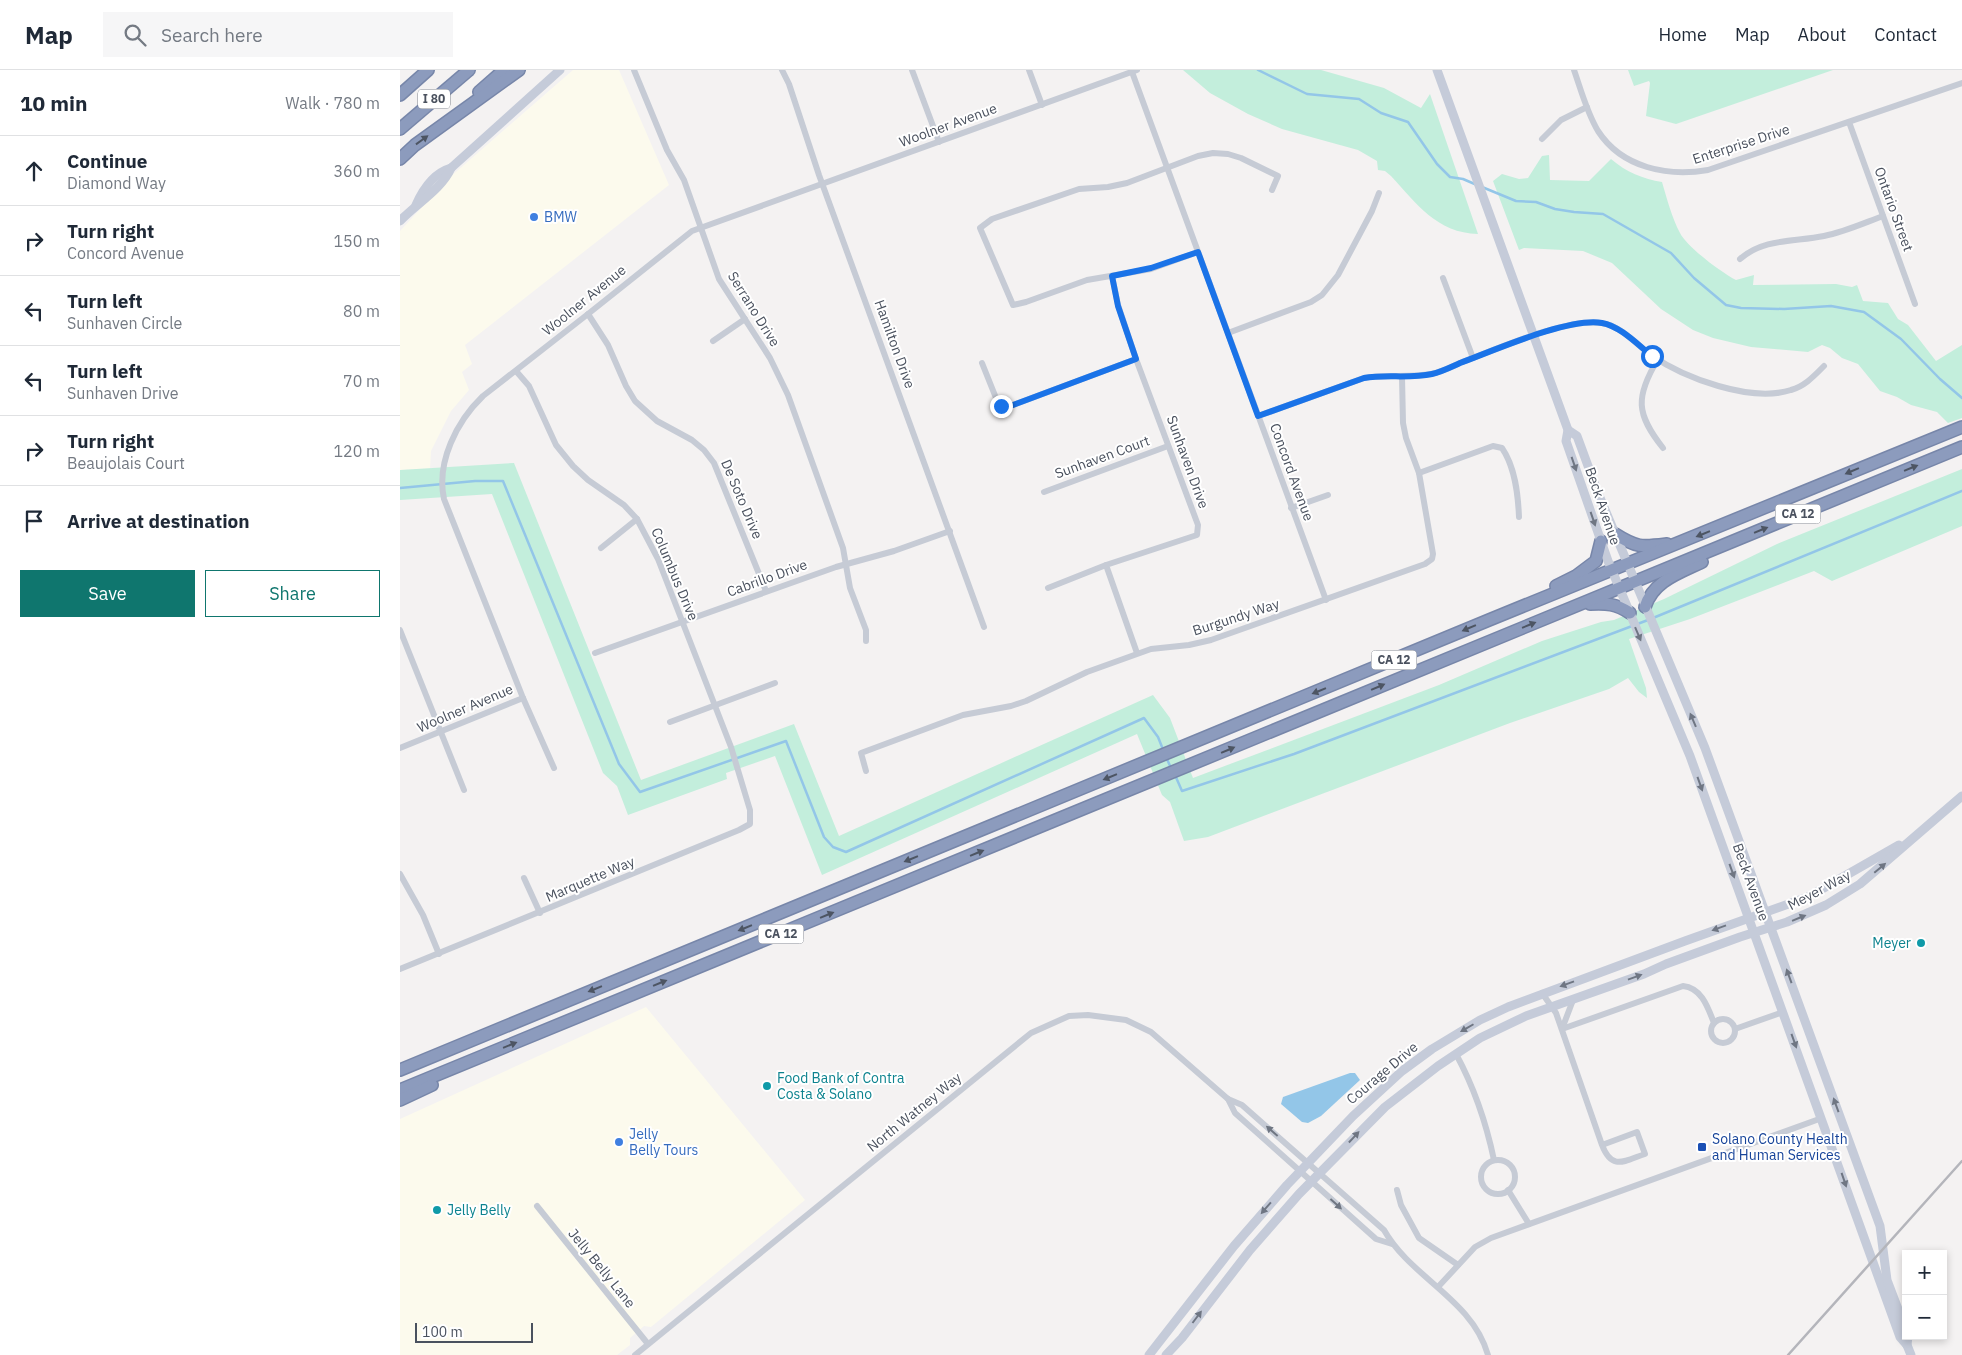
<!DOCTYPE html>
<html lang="en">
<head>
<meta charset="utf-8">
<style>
  :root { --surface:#fff; --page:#f6f6f7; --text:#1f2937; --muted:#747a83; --line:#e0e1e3; --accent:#0f766e }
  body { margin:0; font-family:"IBM Plex Sans",sans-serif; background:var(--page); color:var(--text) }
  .controls { position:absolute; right:15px; bottom:15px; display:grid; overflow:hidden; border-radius:0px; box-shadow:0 2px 8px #0003 }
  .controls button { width:45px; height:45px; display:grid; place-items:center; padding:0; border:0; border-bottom:1px solid var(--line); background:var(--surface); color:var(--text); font:25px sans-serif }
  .scale { position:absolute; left:15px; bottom:12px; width:118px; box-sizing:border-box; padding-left:5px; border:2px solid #4a515e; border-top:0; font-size:14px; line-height:18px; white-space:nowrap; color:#4a515e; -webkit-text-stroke:4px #fff; paint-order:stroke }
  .stop { position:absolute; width:15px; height:15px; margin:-11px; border:4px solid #1a73e8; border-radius:50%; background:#fff }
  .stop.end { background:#1a73e8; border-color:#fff; box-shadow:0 1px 5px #0008 }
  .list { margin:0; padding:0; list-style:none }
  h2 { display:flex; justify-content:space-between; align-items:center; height:65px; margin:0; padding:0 20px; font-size:21px }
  h2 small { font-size:16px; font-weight:400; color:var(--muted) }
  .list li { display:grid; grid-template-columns:32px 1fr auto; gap:15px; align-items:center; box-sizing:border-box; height:70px; padding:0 20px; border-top:1px solid var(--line) }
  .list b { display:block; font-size:19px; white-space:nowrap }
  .list p { margin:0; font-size:16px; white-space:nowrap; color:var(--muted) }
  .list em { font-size:16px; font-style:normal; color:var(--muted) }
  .actions { display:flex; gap:10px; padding:15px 20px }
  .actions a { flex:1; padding:11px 0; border:1px solid var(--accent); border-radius:0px; text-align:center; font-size:18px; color:var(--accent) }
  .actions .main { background:var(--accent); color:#fff }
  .icon { flex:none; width:28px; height:28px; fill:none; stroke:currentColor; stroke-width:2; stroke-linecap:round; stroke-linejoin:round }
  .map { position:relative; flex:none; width:1562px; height:1285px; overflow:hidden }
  header { display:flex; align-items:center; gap:30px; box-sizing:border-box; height:70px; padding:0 25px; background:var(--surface); border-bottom:1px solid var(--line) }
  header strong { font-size:24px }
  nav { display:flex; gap:28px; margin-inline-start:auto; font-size:18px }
  .search { width:350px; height:45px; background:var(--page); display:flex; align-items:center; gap:12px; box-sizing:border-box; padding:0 18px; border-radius:0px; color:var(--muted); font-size:19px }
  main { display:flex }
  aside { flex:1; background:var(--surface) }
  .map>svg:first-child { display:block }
  .commercial { fill:#fcfaed }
  .green { fill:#c3eedc }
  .water { fill:#93c6e8 }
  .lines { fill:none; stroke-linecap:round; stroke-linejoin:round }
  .stream { stroke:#93c6e8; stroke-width:2.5 }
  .highway-casing { stroke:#7786a9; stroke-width:14 }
  .street { stroke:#c6cbd5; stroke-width:6 }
  .secondary { stroke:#c5cbd9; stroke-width:9 }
  .highway { stroke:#8c9bbd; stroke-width:11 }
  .rail { stroke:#b4b5bb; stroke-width:2.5 }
  .oneway { fill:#4d5563 }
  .oneway2 { fill:#6f7683 }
  .oneway3 { fill:#6f7682 }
  .route { stroke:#1a73e8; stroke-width:6 }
  .shop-dot { fill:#3f7fe0; stroke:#fff; stroke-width:2 }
  .culture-dot { fill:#0f9aa8; stroke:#fff; stroke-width:2 }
  .transit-dot { fill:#1a4fb4; stroke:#fff; stroke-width:2 }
  .labels { text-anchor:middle; stroke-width:4; stroke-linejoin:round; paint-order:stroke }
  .shield { fill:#fff; stroke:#80858e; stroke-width:1 }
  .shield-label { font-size:12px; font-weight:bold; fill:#4a515e }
  .street-label { font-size:14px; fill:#4a515e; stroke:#fff }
  .shop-label { font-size:14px; fill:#366cbe; stroke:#fff; text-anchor:start }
  .culture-label { font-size:14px; fill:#0d838f; stroke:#fff; text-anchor:start }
  .transit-label { font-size:14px; fill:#164399; stroke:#fff; text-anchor:start }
</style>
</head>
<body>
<header>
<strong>Map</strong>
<div class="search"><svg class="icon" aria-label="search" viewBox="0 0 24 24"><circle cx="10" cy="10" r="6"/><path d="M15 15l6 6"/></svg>Search here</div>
<nav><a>Home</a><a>Map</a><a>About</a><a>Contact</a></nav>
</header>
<main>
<aside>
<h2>10 min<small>Walk · 780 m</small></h2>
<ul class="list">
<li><svg class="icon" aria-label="ahead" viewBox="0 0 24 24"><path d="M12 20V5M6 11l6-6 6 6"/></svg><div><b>Continue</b><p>Diamond Way</p></div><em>360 m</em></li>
<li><svg class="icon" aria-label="right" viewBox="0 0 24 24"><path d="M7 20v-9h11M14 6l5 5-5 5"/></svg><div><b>Turn right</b><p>Concord Avenue</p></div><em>150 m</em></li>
<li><svg class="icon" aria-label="left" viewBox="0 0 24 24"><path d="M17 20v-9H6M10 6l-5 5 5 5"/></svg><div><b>Turn left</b><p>Sunhaven Circle</p></div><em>80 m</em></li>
<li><svg class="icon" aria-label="left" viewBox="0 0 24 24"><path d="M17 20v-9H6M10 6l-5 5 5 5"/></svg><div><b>Turn left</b><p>Sunhaven Drive</p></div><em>70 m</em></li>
<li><svg class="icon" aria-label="right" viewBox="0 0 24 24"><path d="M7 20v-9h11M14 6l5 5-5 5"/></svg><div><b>Turn right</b><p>Beaujolais Court</p></div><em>120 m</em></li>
<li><svg class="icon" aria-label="arrive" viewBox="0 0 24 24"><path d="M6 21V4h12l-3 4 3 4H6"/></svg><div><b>Arrive at destination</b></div></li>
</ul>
<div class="actions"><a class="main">Save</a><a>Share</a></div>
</aside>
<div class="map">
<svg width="1562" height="1285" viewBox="0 0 1562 1285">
  <rect width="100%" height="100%" fill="#f4f2f2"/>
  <!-- commercial -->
  <g class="commercial">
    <polygon points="173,0 219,0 269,115 65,275 72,294 62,302 69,320 51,341 31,381 30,399 0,400 0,161 49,108"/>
    <polygon points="246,937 405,1130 251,1257 244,1256 230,1268 230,1275 217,1285 0,1285 0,1049"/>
  </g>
  <!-- green -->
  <g class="green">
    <path d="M783 0H921L984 18 1021 38 1030 24 1078 164C1037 163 1017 134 991 106L985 101 978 100 977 91 958 80 882 59 848 44 810 23Z"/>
    <polygon points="1228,0 1433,0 1276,54 1246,46 1250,13 1249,11 1234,16"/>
    <path d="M1149 85 1150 110 1189 111 1211 89C1226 102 1243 109 1262 112 1267 129 1272 148 1280 163 1287 177 1322 203 1336 210L1354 205 1353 215 1436 214 1452 217 1457 215 1463 231 1488 233 1498 249 1508 255 1536 291 1562 275V348L1548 353 1537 342 1511 335 1497 327 1480 321 1458 294 1442 288 1430 278 1422 275 1408 282 1351 277 1313 268 1293 260 1261 239 1212 193 1183 181 1124 178 1119 180 1093 111 1102 104 1119 109 1128 108 1142 86Z"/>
    <polygon points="114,393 241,710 394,654 439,766 753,625 770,648 793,708 1039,615 1142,571 1201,552 1214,550 1264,529 1377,474 1562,399 1562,456 1432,511 1414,501 1290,549 1229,569 1246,618 1247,628 1239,622 1228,608 1209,619 1110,653 808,767 784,771 770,732 762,725 737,664 422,805 375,686 326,703 327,709 228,745 217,716 203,703 92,424 0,430 0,400"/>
  </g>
  <!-- water -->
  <polygon class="water" points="950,1003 955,1003 960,1010 921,1046 908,1053 902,1052 881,1034 883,1027"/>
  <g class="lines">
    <!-- stream -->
    <g class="stream">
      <polyline points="858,0 907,24 959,29 981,43 1008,52 1037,94 1050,107 1063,109 1077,115"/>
      <polyline points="1082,117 1116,131 1136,132 1155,139 1174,142 1203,144 1271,183 1294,208 1326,235 1341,238 1384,239 1431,236 1464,242 1501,269 1540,309 1562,328"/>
      <polyline points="0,418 75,411 103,411 219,694 240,722 386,671 424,767 433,777 446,782 744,648 758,667 764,682"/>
      <polyline points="1253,548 1562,421"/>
      <polyline points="766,687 771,698"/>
      <polyline points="775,705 782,721 894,684 1248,550"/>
    </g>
    <!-- highway casing -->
    <g class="highway-casing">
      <g id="highway">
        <polyline points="79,22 104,0"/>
        <polyline points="0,25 28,0"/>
        <polyline points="0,59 69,0"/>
        <polyline points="0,89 15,75 119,0"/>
        <path d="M1215 464C1237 478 1242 477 1267 474"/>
        <polyline points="1156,516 1176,506 1196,491 1201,471"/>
        <path d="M1190 534C1207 533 1216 534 1230 543"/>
        <path d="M1245 537C1253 511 1279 503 1302 492"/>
        <polyline points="0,1000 1089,550 1562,357"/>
        <polyline points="0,1020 1562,377"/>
        <polyline points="0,1030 32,1015"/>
      </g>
    </g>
    <!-- street -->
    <g class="street">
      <polyline points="234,0 267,80 284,110 319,209 370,288 388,325 443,478 450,518 466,560 466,571"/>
      <polyline points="382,0 389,14 419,105 584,557"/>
      <polyline points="512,0 539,72"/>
      <polyline points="629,0 642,35"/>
      <path d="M1174 0C1181 20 1187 43 1198 61 1222 98 1268 107 1308 100L1562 13"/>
      <polyline points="732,2 926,530"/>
      <polyline points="1449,52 1515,234"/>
      <polyline points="1142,69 1161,50 1187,37"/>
      <polyline points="798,182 751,199 687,210 626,232 613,235 580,158 592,149 679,119 708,117 727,113 798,86 813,83 828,84 841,88 878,106 872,120"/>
      <path d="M1340 189C1364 168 1395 172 1424 166 1444 162 1464 153 1483 146"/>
      <polyline points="712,206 718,235 736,289 798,455 797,465 706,495 737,583"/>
      <polyline points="1043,208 1073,288"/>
      <polyline points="188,244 208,275 226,316 235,331 257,351 292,370 304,380 314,393 366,521"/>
      <polyline points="828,263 911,232 922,225 938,205 972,141 979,123"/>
      <polyline points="313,271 345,249"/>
      <path d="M1258 289C1235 327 1236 344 1263 378"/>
      <polyline points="582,293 596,328 601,336 613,335 736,289"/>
      <path d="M858 346 964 308C986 304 1009 308 1031 304 1041 302 1051 297 1060 293 1095 280 1165 248 1201 253 1220 255 1236 274 1251 285 1284 308 1351 333 1391 320 1405 316 1414 306 1424 296"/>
      <path d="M1019 403 1093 376 1102 378C1115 397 1118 423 1119 447"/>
      <polyline points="644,422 768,376"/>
      <polyline points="891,438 928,425"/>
      <polyline points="201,478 237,449"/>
      <polyline points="648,518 706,495"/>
      <polyline points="0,560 64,720"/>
      <polyline points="195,583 436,497 494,481 550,461"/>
      <polyline points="270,652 375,613"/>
      <polyline points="0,678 123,628"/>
      <path d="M154 698 123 628 44 429C36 392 57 351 83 326L188 244 292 161 737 0"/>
      <polyline points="466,701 461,683 563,645 611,636 626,631 687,602 751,579 789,575 811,570 1025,494 1032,489 1033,484 1019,403 1006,368 1003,353 1002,307"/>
      <polyline points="0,804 23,845 39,884"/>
      <polyline points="124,808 140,843"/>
      <polyline points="0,899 339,760 350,754 350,740 331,677 258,489 237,449 224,435 188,410 173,396 156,375 129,316 116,301"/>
      <path d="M1142 923 1156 943 1202 1075C1212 1101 1224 1091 1245 1084L1237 1062 1202 1075"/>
      <circle cx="1323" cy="961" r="12"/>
      <path d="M1162 959 1283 916C1302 918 1308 938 1314 953"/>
      <polyline points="1162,959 1173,930"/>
      <polyline points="1335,959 1383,942"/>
      <path d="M1056 984C1075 1019 1086 1052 1094 1090"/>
      <polyline points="828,1029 835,1043 976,1169 992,1174"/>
      <circle cx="1098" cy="1107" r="17"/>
      <polyline points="997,1120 1001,1135 1019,1168 1058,1195"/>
      <polyline points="1108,1120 1129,1154"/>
      <polyline points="137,1136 248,1274"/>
      <polyline points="1038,1217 1075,1177 1091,1168 1422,1048"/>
      <path d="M235 1285 631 963 669 946 688 945 726 950 751 962 828 1029 842 1035 984 1160C1011 1208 1072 1229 1088 1285"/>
    </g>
    <!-- secondary -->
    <g class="secondary">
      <polyline points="1037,0 1168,360 1166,371 1208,491 1290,686 1500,1267 1507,1275"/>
      <path d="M16 135C23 119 34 103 51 98L160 0"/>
      <path d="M0 151C16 134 42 119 51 98"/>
      <polyline points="1168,360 1177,366 1198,423 1305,678 1480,1156 1487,1210 1506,1260"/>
      <polyline points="1508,1266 1507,1275 1511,1285"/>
      <polyline points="749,1285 834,1176 887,1115 953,1046 1002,1001 1032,979 1080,950 1108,937 1285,871 1408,827 1499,775"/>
      <polyline points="766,1285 782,1268 850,1180 899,1124 985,1037 1038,996 1080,968 1126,946 1244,904 1266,894 1340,867 1387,852 1426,835 1460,814 1562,726"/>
    </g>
    <!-- highway -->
    <use href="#highway" class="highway"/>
    <!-- rail -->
    <polyline class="rail" points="1388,1285 1562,1091"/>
  </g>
  <!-- one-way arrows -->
  <defs><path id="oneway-solid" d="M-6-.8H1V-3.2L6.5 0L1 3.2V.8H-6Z" transform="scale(1.25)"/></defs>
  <g class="oneway">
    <use href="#oneway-solid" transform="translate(22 70) rotate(-36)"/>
    <use href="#oneway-solid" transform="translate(1511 398) rotate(-22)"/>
    <use href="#oneway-solid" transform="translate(1452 401) rotate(157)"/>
    <use href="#oneway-solid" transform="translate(1361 460) rotate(-22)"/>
    <use href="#oneway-solid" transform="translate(1303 464) rotate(158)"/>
    <use href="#oneway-solid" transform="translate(1129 555) rotate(-22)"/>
    <use href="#oneway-solid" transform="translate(1069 558) rotate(157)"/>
    <use href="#oneway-solid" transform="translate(978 617) rotate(-23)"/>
    <use href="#oneway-solid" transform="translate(919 621) rotate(158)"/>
    <use href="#oneway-solid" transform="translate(828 680) rotate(-23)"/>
    <use href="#oneway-solid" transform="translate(710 707) rotate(158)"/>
    <use href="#oneway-solid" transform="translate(577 783) rotate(-22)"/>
    <use href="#oneway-solid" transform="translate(511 789) rotate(158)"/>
    <use href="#oneway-solid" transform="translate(427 845) rotate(-22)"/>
    <use href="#oneway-solid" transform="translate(345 858) rotate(158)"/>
    <use href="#oneway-solid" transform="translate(260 913) rotate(-22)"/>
    <use href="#oneway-solid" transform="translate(195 919) rotate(158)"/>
    <use href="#oneway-solid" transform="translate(110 975) rotate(-22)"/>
  </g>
  <g class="oneway2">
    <use href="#oneway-solid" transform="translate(1174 394) rotate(71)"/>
    <use href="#oneway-solid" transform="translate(1193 449) rotate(71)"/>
    <use href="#oneway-solid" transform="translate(1238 564) rotate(67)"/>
    <use href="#oneway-solid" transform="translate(1293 650) rotate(-113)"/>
    <use href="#oneway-solid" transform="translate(1300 714) rotate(70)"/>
    <use href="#oneway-solid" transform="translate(1480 798) rotate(-40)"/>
    <use href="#oneway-solid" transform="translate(1332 801) rotate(70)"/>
    <use href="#oneway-solid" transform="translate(1399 848) rotate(-22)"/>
    <use href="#oneway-solid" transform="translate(1319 858) rotate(160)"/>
    <use href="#oneway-solid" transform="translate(1389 906) rotate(-110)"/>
    <use href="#oneway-solid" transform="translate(1235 907) rotate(-20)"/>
    <use href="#oneway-solid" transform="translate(1167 914) rotate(160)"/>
    <use href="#oneway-solid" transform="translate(1067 958) rotate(150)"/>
    <use href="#oneway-solid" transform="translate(1394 971) rotate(70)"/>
    <use href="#oneway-solid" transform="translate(1436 1035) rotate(-110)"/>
    <use href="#oneway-solid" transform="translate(954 1067) rotate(-47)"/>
    <use href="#oneway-solid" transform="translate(1444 1110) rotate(71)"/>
    <use href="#oneway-solid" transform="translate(866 1138) rotate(131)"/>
    <use href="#oneway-solid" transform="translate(797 1247) rotate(-53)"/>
  </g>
  <g class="oneway3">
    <use href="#oneway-solid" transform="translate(872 1061) rotate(-139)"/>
    <use href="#oneway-solid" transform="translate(936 1134) rotate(42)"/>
  </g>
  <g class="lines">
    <!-- route -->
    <path class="route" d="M601 336 613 335 736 289 718 236 712 206 751 198 798 182 858 346 964 308C986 304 1009 309 1032 304 1041 302 1051 297 1060 293 1093 281 1169 247 1202 253 1220 256 1238 275 1252 286"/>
  </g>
  <!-- markers -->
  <g class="shop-dot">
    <circle cx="134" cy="147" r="5"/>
    <circle cx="219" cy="1072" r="5"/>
  </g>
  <g class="culture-dot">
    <circle cx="1521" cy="873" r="5"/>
    <circle cx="367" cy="1016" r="5"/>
    <circle cx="37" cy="1140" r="5"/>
  </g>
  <rect class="transit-dot" x="1297" y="1072" width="10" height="10" rx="2.5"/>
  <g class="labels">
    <!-- shield labels -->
    <g class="shield">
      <rect x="18" y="19.5" width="32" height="19" rx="4"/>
      <rect x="1375.5" y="434.5" width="45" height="19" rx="4"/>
      <rect x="971.5" y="580.5" width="45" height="19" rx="4"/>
      <rect x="358.5" y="854.5" width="45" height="19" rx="4"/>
    </g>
    <g class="shield-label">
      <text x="34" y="33">I 80</text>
      <text x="1398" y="448">CA 12</text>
      <text x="994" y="594">CA 12</text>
      <text x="381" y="868">CA 12</text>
    </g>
    <!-- street labels -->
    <g class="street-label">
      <text transform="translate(548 55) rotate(-20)" y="5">Woolner Avenue</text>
      <text transform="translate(1341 74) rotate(-18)" y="5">Enterprise Drive</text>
      <text transform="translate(1494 139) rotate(70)" y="5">Ontario Street</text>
      <text transform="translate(184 230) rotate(-39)" y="5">Woolner Avenue</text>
      <text transform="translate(354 239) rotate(58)" y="5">Serrano Drive</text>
      <text transform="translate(495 274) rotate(70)" y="5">Hamilton Drive</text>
      <text transform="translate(702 387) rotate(-20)" y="5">Sunhaven Court</text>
      <text transform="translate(788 392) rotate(70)" y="5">Sunhaven Drive</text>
      <text transform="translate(892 402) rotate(70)" y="5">Concord Avenue</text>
      <text transform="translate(342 429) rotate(67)" y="5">De Soto Drive</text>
      <text transform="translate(1203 436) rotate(71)" y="5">Beck Avenue</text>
      <text transform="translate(275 504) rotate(67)" y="5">Columbus Drive</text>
      <text transform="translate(367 508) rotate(-20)" y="5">Cabrillo Drive</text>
      <text transform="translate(836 547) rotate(-18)" y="5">Burgundy Way</text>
      <text transform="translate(65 638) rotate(-23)" y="5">Woolner Avenue</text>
      <text transform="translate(190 809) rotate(-23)" y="5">Marquette Way</text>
      <text transform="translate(1351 812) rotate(70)" y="5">Beck Avenue</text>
      <text transform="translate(1419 820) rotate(-28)" y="5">Meyer Way</text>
      <text transform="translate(982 1003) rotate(-40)" y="5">Courage Drive</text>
      <text transform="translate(514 1042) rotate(-39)" y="5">North Watney Way</text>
      <text transform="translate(202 1198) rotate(51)" y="5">Jelly Belly Lane</text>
    </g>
    <!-- shop labels -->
    <g class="shop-label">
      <text x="144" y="152">BMW</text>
      <text x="229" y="1069">Jelly<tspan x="229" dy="16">Belly Tours</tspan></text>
    </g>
    <!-- culture labels -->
    <g class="culture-label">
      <text x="1511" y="878" text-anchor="end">Meyer</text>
      <text x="377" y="1013">Food Bank of Contra<tspan x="377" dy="16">Costa &amp; Solano</tspan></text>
      <text x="47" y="1145">Jelly Belly</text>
    </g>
    <!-- transit labels -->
    <g class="transit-label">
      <text x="1312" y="1074">Solano County Health<tspan x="1312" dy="16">and Human Services</tspan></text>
    </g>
  </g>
</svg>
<div class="controls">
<button>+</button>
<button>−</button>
</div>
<div class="scale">100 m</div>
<div class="stop" style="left:1252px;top:286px"></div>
<div class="stop end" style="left:601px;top:336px"></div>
</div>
</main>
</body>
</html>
